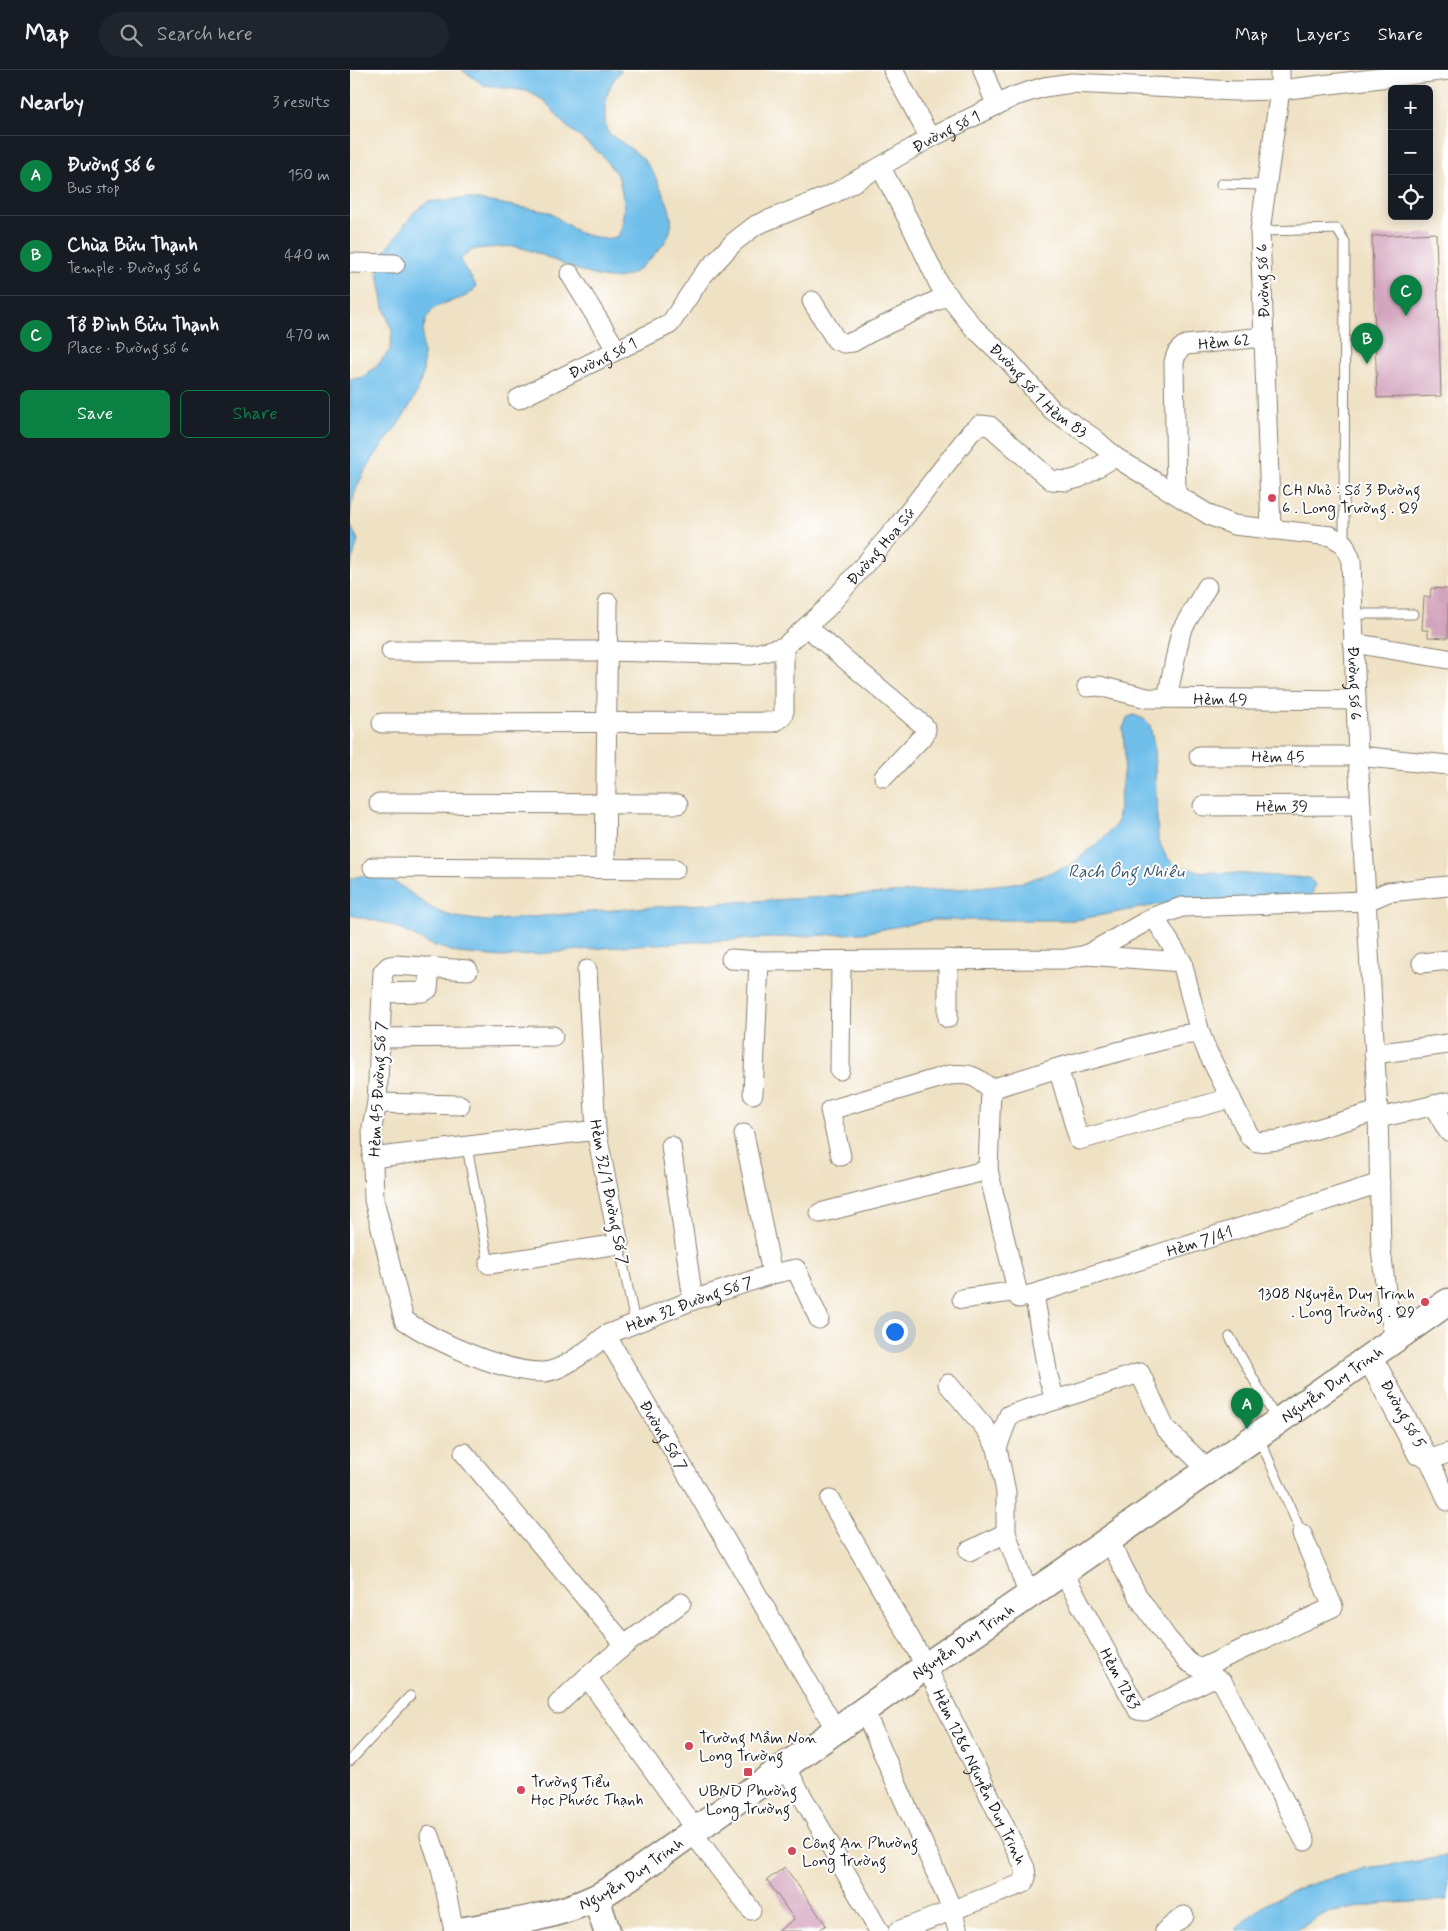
<!DOCTYPE html>
<html lang="en">
<head>
<meta charset="utf-8">
<style>
  :root { --surface:#171b24; --page:#20242c; --text:#f1f3f6; --muted:#9ea1a6; --line:#363941; --accent:#0b8043 }
  body { margin:0; font-family:Mynerve,sans-serif; background:var(--page); color:var(--text) }
  .controls { position:absolute; right:15px; top:15px; display:grid; overflow:hidden; border-radius:8px; box-shadow:0 2px 12px #0003 }
  .controls button { width:45px; height:45px; display:grid; place-items:center; padding:0; border:0; border-bottom:1px solid var(--line); background:var(--surface); color:var(--text); font:25px sans-serif }
  .you { position:absolute; left:544px; top:1261px; width:18px; height:18px; margin:-12px; border:4px solid #fff; border-radius:50%; background:#1a73e8; box-shadow:0 0 0 8px #1a73e833 }
  .badge { display:grid; place-items:center; width:32px; height:32px; border-radius:50%; background:var(--accent); color:#fff; font-size:16px; font-weight:700 }
  .pin { position:absolute; translate:-50% -41px; filter:drop-shadow(0 1px 2px #0008) }
  .pin::after { content:''; position:absolute; top:26px; width:18px; height:15px; background:inherit; clip-path:polygon(0 0,100% 0,50% 100%) }
  .list { margin:0; padding:0; list-style:none }
  h2 { display:flex; justify-content:space-between; align-items:center; height:65px; margin:0; padding:0 20px; font-size:21px }
  h2 small { font-size:16px; font-weight:400; color:var(--muted) }
  .list li { display:grid; grid-template-columns:32px 1fr auto; gap:15px; align-items:center; box-sizing:border-box; height:80px; padding:0 20px; border-top:1px solid var(--line) }
  .list b { display:block; font-size:19px; white-space:nowrap }
  .list p { margin:0; font-size:16px; white-space:nowrap; color:var(--muted) }
  .list em { font-size:16px; font-style:normal; color:var(--muted) }
  .actions { display:flex; gap:10px; padding:15px 20px }
  .actions a { flex:1; padding:11px 0; border:1px solid var(--accent); border-radius:8px; text-align:center; font-size:18px; color:var(--accent) }
  .actions .main { background:var(--accent); color:#fff }
  .icon { flex:none; width:28px; height:28px; fill:none; stroke:currentColor; stroke-width:2; stroke-linecap:round; stroke-linejoin:round }
  .map { position:relative; flex:none; width:1098px; height:1861px; overflow:hidden }
  header { display:flex; align-items:center; gap:30px; box-sizing:border-box; height:70px; padding:0 25px; background:var(--surface); border-bottom:1px solid var(--line) }
  header strong { font-size:24px }
  nav { display:flex; gap:28px; margin-inline-start:auto; font-size:18px }
  .search { width:350px; height:45px; background:var(--page); display:flex; align-items:center; gap:12px; box-sizing:border-box; padding:0 18px; border-radius:28px; color:var(--muted); font-size:19px }
  main { display:flex }
  aside { flex:1; background:var(--surface) }
  .map>svg:first-child { display:block }
  .water { fill:#70bfeb; stroke:#466e84 }
  .building { fill:#d2a3bc }
  .lines { fill:none; stroke-linecap:round; stroke-linejoin:round }
  .lane-casing { stroke:#867e70; stroke-width:11 }
  .street-casing { stroke:#867e70; stroke-width:21 }
  .secondary-casing { stroke:#867e70; stroke-width:29 }
  .lane { stroke:#fff; stroke-width:9 }
  .street { stroke:#fff; stroke-width:19 }
  .secondary { stroke:#fff; stroke-width:26 }
  .poi-dot { fill:#d1495b; stroke:#fff; stroke-width:2 }
  .labels { text-anchor:middle; stroke-width:4; stroke-linejoin:round; paint-order:stroke }
  .street-label { font-size:16px; fill:#1c1c1c; stroke:#fff }
  .poi-label { font-size:16px; fill:#1c1c1c; stroke:#fff; text-anchor:start }
  .water-label { font-size:18px; font-style:italic; fill:#3e5d6f; stroke:#fff }
</style>
</head>
<body>
<header>
<strong>Map</strong>
<div class="search"><svg class="icon" aria-label="search" viewBox="0 0 24 24"><circle cx="10" cy="10" r="6"/><path d="M15 15l6 6"/></svg>Search here</div>
<nav><a>Map</a><a>Layers</a><a>Share</a></nav>
</header>
<main>
<aside>
<h2>Nearby<small>3 results</small></h2>
<ul class="list">
<li><span class="badge">A</span><div><b>Đường số 6</b><p>Bus stop</p></div><em>150 m</em></li>
<li><span class="badge">B</span><div><b>Chùa Bửu Thạnh</b><p>Temple · Đường số 6</p></div><em>440 m</em></li>
<li><span class="badge">C</span><div><b>Tổ Đình Bửu Thạnh</b><p>Place · Đường số 6</p></div><em>470 m</em></li>
</ul>
<div class="actions"><a class="main">Save</a><a>Share</a></div>
</aside>
<div class="map">
<svg width="1098" height="1861" viewBox="0 0 1098 1861">
  <rect width="100%" height="100%" fill="#fff"/>
  <filter id="ink" filterUnits="userSpaceOnUse"><feTurbulence type="fractalNoise" baseFrequency=".02" numOctaves="2"/><feDisplacementMap in="SourceGraphic" scale="10" xChannelSelector="R" yChannelSelector="G"/><feConvolveMatrix kernelMatrix="1 2 1 2 8 2 1 2 1" color-interpolation-filters="sRGB"/></filter>
  <filter id="wash" filterUnits="userSpaceOnUse"><feTurbulence type="fractalNoise" baseFrequency=".0096" numOctaves="4" result="noise"/><feDisplacementMap in="SourceGraphic" scale="20" xChannelSelector="R" yChannelSelector="G"/><feGaussianBlur stdDeviation="1.12" result="paint"/><feColorMatrix in="noise" values="0 0 0 0 0 0 0 0 0 0 0 0 0 0 0 0 0 1.4 0 .05"/><feComposite in="paint" operator="in"/></filter>
  <g filter="url(#wash)">
    <rect width="100%" height="100%" fill="#efe1c3"/>
    <!-- water -->
    <g class="water">
      <path d="M112 0H272C255 16 252 40 257 62 267 70 280 77 290 86 301 96 306 109 312 121 322 142 327 159 311 177 300 189 288 203 273 207 246 215 196 183 168 177 159 176 147 177 137 178 126 179 118 179 111 189 113 200 122 206 126 216 118 233 92 228 81 242 67 259 75 280 73 301 72 309 68 319 65 326 45 369 0 400 0 452 1 458 5 464 8 470L0 498V309L11 308 26 297 40 280 42 262 34 237 28 204 35 181 65 141 78 132 117 128 199 142 229 163 254 169 268 167 272 156 274 133 269 108 252 85 216 56 195 31 177 21 134 15Z"/>
      <path d="M784 645 794 649 800 655 804 676 808 770 816 786 824 795 847 801 959 808 965 814 961 828 886 829 812 834 725 850H582L512 863 286 875 153 887 108 883 80 874 39 854 0 845V809C39 794 58 826 87 841 102 848 121 849 137 851L287 838 609 819 674 812 721 795 754 768 767 753 775 688 773 658 778 647Z"/>
      <polygon points="1098,1786 1098,1830 1027,1834 976,1843 945,1861 885,1861 896,1849 918,1833 949,1818 1015,1798 1062,1792"/>
    </g>
    <g id="blocks">
      <!-- building -->
      <g class="building">
        <polygon points="1086,163 1091,326 1027,328 1022,166"/>
        <polygon points="1081,518 1098,519 1098,568 1078,567 1078,560 1072,560 1074,527 1080,527"/>
        <polygon points="435,1797 476,1855 468,1861 428,1861 444,1849 417,1810"/>
      </g>
    </g>
  </g>
  <g filter="url(#ink)">
    <use href="#blocks" fill-opacity="0" stroke="#867e70" stroke-width="1"/>
    <g class="lines">
      <!-- lane casing -->
      <g class="lane-casing">
        <g id="lane">
          <polyline points="871,114 917,115"/>
          <polyline points="910,161 987,159 995,172 994,474"/>
          <polyline points="1003,544 1063,544"/>
          <polyline points="117,1077 139,1194"/>
          <polyline points="269,1174 285,1253"/>
          <polyline points="880,1267 926,1349"/>
          <polyline points="1014,1294 1064,1389 1072,1391 1078,1387"/>
          <polyline points="909,1368 952,1464"/>
          <polyline points="0,1691 60,1626"/>
        </g>
      </g>
      <!-- street casing -->
      <g class="street-casing">
        <g id="street">
          <polyline points="543,0 580,68"/>
          <polyline points="633,0 646,35"/>
          <path id="s1" d="M531 98 560 153 589 214 623 257 659 291 702 340 745 369 765 387 861 446 884 455 981 466 994 474 1001 490 1008 686 1028 1041 1031 1179 1037 1230 1045 1269"/>
          <polyline points="0,193 45,194"/>
          <polyline points="220,204 266,279"/>
          <polyline points="462,231 486,270 494,273 503,272 519,263 598,225"/>
          <path id="s2" d="M168 329 320 254 352 206 384 172 406 155 483 124 580 68 665 26 694 17 722 13 885 21 930 20 1098 0"/>
          <path id="s3" d="M826 424 824 292C826 284 828 279 836 275L913 267"/>
          <polyline points="921,460 910,161 930,20 930,0"/>
          <polyline points="457,557 573,655 576,659 575,664 534,707"/>
          <polyline points="1003,573 1098,589"/>
          <path id="s4" d="M41 581H258L401 585 434 577 477 538 547 457 621 362 630 355 640 356 701 410 717 411 729 408 765 387"/>
          <path id="s5" d="M737 617 749 616 797 628 1006 630"/>
          <polyline points="817,628 831,561 857,517"/>
          <polyline points="32,653 424,652 432,647 434,641 434,577"/>
          <path id="s6" d="M849 686H1008L1098 695"/>
          <polyline points="29,733 328,734"/>
          <path id="s7" d="M853 736 1011 735"/>
          <polyline points="23,797 325,799"/>
          <polyline points="255,798 258,533"/>
          <polyline points="736,885 832,892 804,847"/>
          <polyline points="381,889 409,891 715,889 736,885 804,847 832,837 1017,831 1038,822 1098,816"/>
          <polyline points="598,889 598,948"/>
          <polyline points="832,892 850,963"/>
          <polyline points="1072,893 1098,890"/>
          <path id="s8" d="M118 900 45 895 39 896 33 902 27 1033 22 1057 24 1130 54 1250C86 1272 155 1303 194 1302 212 1301 243 1277 256 1265L486 1660"/>
          <polyline points="32,923 73,922 78,919 80,897"/>
          <polyline points="30,968 203,966"/>
          <polyline points="1024,984 1098,974"/>
          <polyline points="708,998 729,1070 881,1028"/>
          <polyline points="490,1000 491,891"/>
          <polyline points="403,1024 409,891"/>
          <polyline points="27,1033 110,1035"/>
          <polyline points="1083,1035 1098,1061"/>
          <polyline points="1029,1048 1098,1032"/>
          <polyline points="394,1064 422,1204 446,1199 469,1249"/>
          <polyline points="321,1076 343,1230"/>
          <path d="M491 1086 480 1040 599 1005C620 1003 626 1006 641 1019L708 998 831 965 850 963 857 981 900 1067 907 1072 929 1070 1028 1041"/>
          <polyline points="22,1088 246,1060"/>
          <path id="s9" d="M638 1100 669 1228 684 1224 1030 1113"/>
          <polyline points="470,1143 638,1100 641,1019"/>
          <polyline points="139,1194 269,1174 246,1060 237,900"/>
          <polyline points="684,1224 698,1306 705,1330"/>
          <polyline points="612,1229 668,1221"/>
          <path id="s10" d="M256 1265 343 1230 422 1204"/>
          <path id="s11" d="M1022 1286 1078 1387 1098 1431"/>
          <polyline points="598,1314 636,1359 647,1378 656,1422 656,1463 679,1526"/>
          <polyline points="647,1378 659,1345 790,1303 815,1358 858,1400"/>
          <polyline points="114,1383 275,1575"/>
          <polyline points="1079,1390 1098,1383"/>
          <path id="s12" d="M480 1430 576 1596 675 1798 676 1807 674 1813 548 1861"/>
          <polyline points="759,1470 787,1525 817,1568 837,1591 873,1613 955,1771"/>
          <polyline points="619,1481 656,1463"/>
          <path id="s13" d="M713 1502 788 1640 795 1641 864 1607"/>
          <polyline points="331,1533 275,1575 237,1607 345,1759"/>
          <polyline points="850,1599 983,1537 952,1464"/>
          <polyline points="208,1634 237,1607"/>
          <polyline points="514,1640 602,1839 608,1861"/>
          <polyline points="435,1696 529,1861"/>
          <polyline points="342,1762 401,1840"/>
          <polyline points="80,1766 91,1798 104,1861"/>
          <polyline points="815,1861 834,1846"/>
        </g>
      </g>
      <!-- secondary casing -->
      <g class="secondary-casing">
        <g id="secondary">
          <polyline points="246,1828 257,1861"/>
          <path id="s14" d="M107 1861C154 1854 202 1848 245 1828 258 1822 269 1813 281 1806L576 1596 713 1502 1098 1232"/>
        </g>
      </g>
      <!-- lane -->
      <use href="#lane" class="lane"/>
      <!-- street -->
      <use href="#street" class="street"/>
      <!-- secondary -->
      <use href="#secondary" class="secondary"/>
    </g>
  </g>
  <!-- markers -->
  <g class="poi-dot">
    <circle cx="922" cy="428" r="5"/>
    <circle cx="1075" cy="1232" r="5"/>
    <circle cx="339" cy="1676" r="5"/>
    <rect x="393" y="1697" width="10" height="10" rx="2.5"/>
    <circle cx="171" cy="1720" r="5"/>
    <circle cx="442" cy="1781" r="5"/>
  </g>
  <g class="labels">
    <!-- street labels -->
    <g class="street-label">
      <text dy="6" stroke="none"><textPath href="#s2" startOffset="514">Đường số 1</textPath></text>
      <text transform="translate(912 211) rotate(-92)" y="6">Đường số 6</text>
      <text dy="6" stroke="none"><textPath href="#s3" startOffset="192">Hẻm 62</textPath></text>
      <text dy="6" stroke="none"><textPath href="#s2" startOffset="94">Đường số 1</textPath></text>
      <text dy="6" stroke="none"><textPath href="#s1" startOffset="276">Đường số 1 Hẻm 83</textPath></text>
      <text dy="6" stroke="none"><textPath href="#s4" startOffset="534">Đường Hoa Sứ</textPath></text>
      <text dy="6" stroke="none"><textPath href="#s1" startOffset="769">Đường số 6</textPath></text>
      <text dy="6" stroke="none"><textPath href="#s5" startOffset="135">Hẻm 49</textPath></text>
      <text dy="6" stroke="none"><textPath href="#s6" startOffset="79">Hẻm 45</textPath></text>
      <text dy="6" stroke="none"><textPath href="#s7" startOffset="79">Hẻm 39</textPath></text>
      <text transform="translate(27 1019) rotate(-87)" y="6">Hẻm 45 Đường Số 7</text>
      <text transform="translate(260 1122) rotate(79)" y="6">Hẻm 32/1 Đường Số 7</text>
      <text dy="6" stroke="none"><textPath href="#s9" startOffset="321">Hẻm 7/41</textPath></text>
      <text dy="6" stroke="none"><textPath href="#s10" startOffset="89">Hẻm 32 Đường Số 7</textPath></text>
      <text dy="6" stroke="none"><textPath href="#s14" startOffset="1041">Nguyễn Duy Trinh</textPath></text>
      <text dy="6" stroke="none"><textPath href="#s11" startOffset="66">Đường số 5</textPath></text>
      <text dy="6" stroke="none"><textPath href="#s8" startOffset="780">Đường Số 7</textPath></text>
      <text dy="6" stroke="none"><textPath href="#s14" startOffset="591">Nguyễn Duy Trinh</textPath></text>
      <text dy="6" stroke="none"><textPath href="#s13" startOffset="121">Hẻm 1283</textPath></text>
      <text dy="6" stroke="none"><textPath href="#s12" startOffset="315">Hẻm 1286 Nguyễn Duy Trinh</textPath></text>
      <text dy="6" stroke="none"><textPath href="#s14" startOffset="186">Nguyễn Duy Trinh</textPath></text>
    </g>
    <!-- poi labels -->
    <g class="poi-label">
      <text x="932" y="425">CH Nhỏ : Số 3 Đường<tspan x="932" dy="18">6 . Long Trường . Q9</tspan></text>
      <text x="1065" y="1229" text-anchor="end">1308 Nguyễn Duy Trinh<tspan x="1065" dy="18">. Long Trường . Q9</tspan></text>
      <text x="349" y="1673">Trường Mầm Non<tspan x="349" dy="18">Long Trường</tspan></text>
      <text x="181" y="1717">Trường Tiểu<tspan x="181" dy="18">Học Phước Thạnh</tspan></text>
      <text x="398" y="1726" text-anchor="middle">UBND Phường<tspan x="398" dy="18">Long Trường</tspan></text>
      <text x="452" y="1778">Công An Phường<tspan x="452" dy="18">Long Trường</tspan></text>
    </g>
    <!-- water labels -->
    <g class="water-label">
      <text x="776" y="807">Rạch Ông Nhiêu</text>
    </g>
  </g>
</svg>
<div class="controls">
<button>+</button>
<button>−</button>
<button><svg class="icon" aria-label="locate" viewBox="0 0 24 24"><circle cx="12" cy="12" r="6"/><path d="M12 2v4M12 18v4M2 12h4M18 12h4"/></svg></button>
</div>
<div class="you"></div>
<div class="pin badge" style="left:897px;top:1359px">A</div>
<div class="pin badge" style="left:1017px;top:294px">B</div>
<div class="pin badge" style="left:1056px;top:246px">C</div>
</div>
</main>
</body>
</html>
